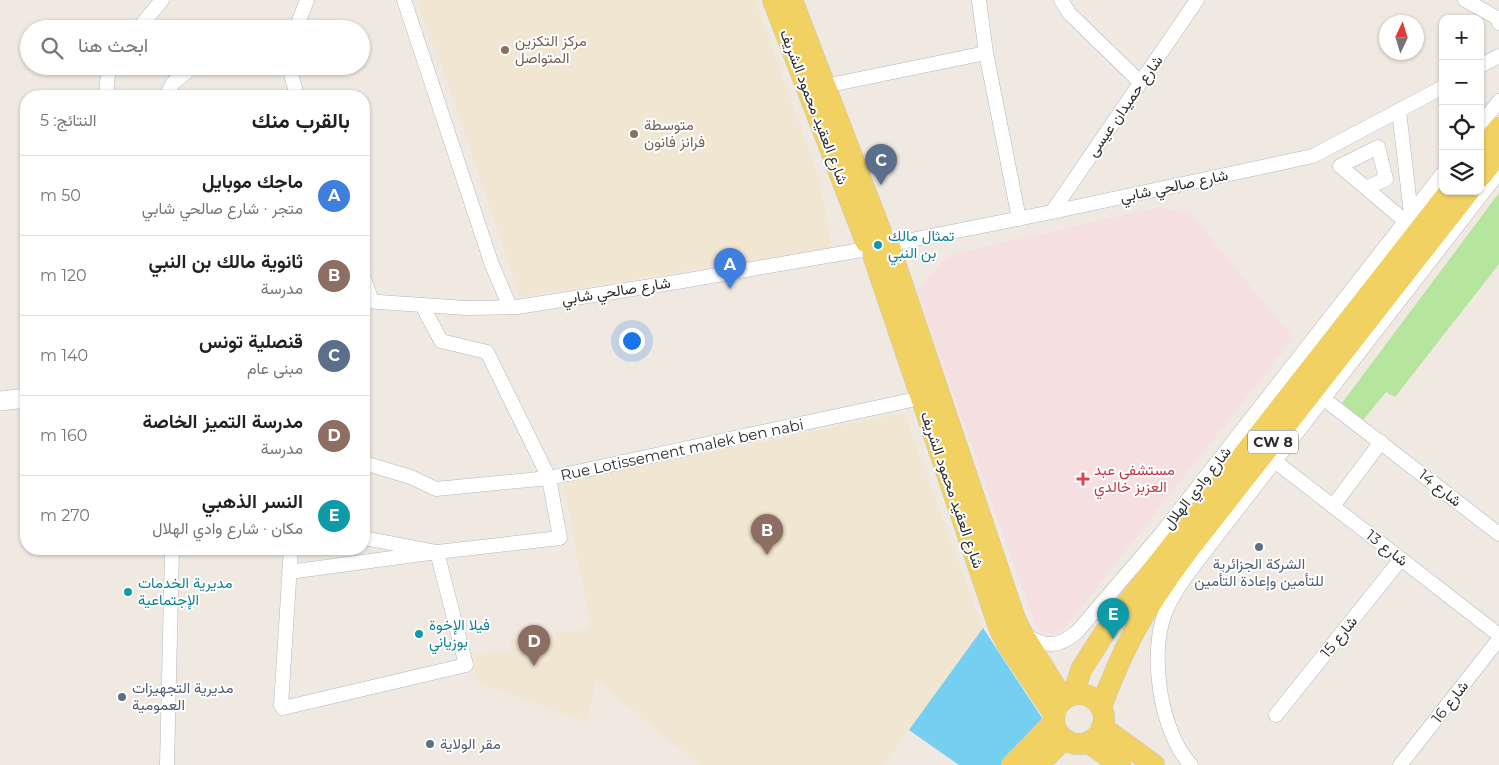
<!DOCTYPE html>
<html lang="ar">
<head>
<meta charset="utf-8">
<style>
  :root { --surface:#fff; --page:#f6f6f6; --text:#222; --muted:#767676; --line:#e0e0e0; --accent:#4264fb }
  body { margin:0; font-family:Montserrat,Vazirmatn,sans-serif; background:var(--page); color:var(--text); direction:rtl }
  .controls { position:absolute; right:15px; top:15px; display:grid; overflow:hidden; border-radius:10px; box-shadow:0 1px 4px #0004 }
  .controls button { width:45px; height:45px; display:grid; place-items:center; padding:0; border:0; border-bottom:1px solid var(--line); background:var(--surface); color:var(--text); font:25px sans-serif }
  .compass { position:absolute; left:1379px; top:15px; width:45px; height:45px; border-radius:50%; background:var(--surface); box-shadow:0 1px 4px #0004; rotate:4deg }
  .you { position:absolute; left:631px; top:340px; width:18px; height:18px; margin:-12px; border:4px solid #fff; border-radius:50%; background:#1a73e8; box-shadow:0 0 0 8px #1a73e833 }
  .badge { display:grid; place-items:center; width:32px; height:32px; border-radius:50%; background:var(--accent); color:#fff; font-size:16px; font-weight:700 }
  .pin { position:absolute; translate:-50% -41px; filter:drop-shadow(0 1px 2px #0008) }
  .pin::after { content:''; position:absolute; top:26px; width:18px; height:15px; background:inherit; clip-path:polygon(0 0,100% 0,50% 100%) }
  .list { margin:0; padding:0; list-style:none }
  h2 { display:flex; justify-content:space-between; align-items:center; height:65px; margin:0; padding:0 20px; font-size:21px }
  h2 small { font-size:16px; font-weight:400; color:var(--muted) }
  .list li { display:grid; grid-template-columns:32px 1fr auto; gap:15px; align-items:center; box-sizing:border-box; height:80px; padding:0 20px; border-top:1px solid var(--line) }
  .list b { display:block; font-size:19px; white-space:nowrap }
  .list p { margin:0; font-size:16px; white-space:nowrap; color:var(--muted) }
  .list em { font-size:16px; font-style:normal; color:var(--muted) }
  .icon { flex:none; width:28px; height:28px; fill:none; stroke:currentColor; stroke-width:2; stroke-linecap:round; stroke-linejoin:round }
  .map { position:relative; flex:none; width:1499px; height:765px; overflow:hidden; direction:ltr }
  .search { position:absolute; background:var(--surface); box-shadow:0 1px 4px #0004; left:20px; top:20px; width:350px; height:55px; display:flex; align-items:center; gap:12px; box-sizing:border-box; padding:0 18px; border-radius:28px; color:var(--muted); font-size:19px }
  .panel { position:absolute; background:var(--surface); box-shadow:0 1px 4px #0004; left:20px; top:90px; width:350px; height:465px; border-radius:20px; direction:rtl }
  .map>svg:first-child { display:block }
  .education { fill:#f0e6d1 }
  .medical { fill:#f5dfe0 }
  .green { fill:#b6e59e }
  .water { fill:#75cff0 }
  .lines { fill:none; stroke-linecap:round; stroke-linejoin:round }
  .street-casing { stroke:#b4b7c1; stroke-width:15 }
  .secondary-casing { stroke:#b4b7c1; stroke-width:20 }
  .primary-casing { stroke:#c9c9c9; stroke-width:22 }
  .street { stroke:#fff; stroke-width:14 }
  .secondary { stroke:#fff; stroke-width:19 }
  .primary { stroke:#f2d163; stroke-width:21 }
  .education-dot { fill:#8d6e63; stroke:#fff; stroke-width:2 }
  .culture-dot { fill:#0f9aa8; stroke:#fff; stroke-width:2 }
  .health-dot { fill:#e0444e; stroke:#fff; stroke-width:2 }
  .service-dot { fill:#5c6f8a; stroke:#fff; stroke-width:2 }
  .labels { text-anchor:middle; stroke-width:4; stroke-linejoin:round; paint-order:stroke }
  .shield { fill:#fff; stroke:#6d6d6d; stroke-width:1 }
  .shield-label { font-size:14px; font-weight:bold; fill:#2e2e2e }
  .education-label { font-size:15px; fill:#785e54; stroke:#fff; text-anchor:start }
  .street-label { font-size:15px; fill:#2e2e2e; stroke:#fff }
  .culture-label { font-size:15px; fill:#0d838f; stroke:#fff; text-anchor:start }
  .health-label { font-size:15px; fill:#be3a42; stroke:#fff; text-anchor:start }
  .service-label { font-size:15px; fill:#4e5e75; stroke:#fff; text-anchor:start }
</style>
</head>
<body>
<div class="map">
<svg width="1499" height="765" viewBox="0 0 1499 765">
  <rect width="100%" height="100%" fill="#efe9e1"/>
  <!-- education -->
  <g class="education">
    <polygon points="417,0 755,0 819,178 832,248 520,297 450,90"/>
    <polygon points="904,413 983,628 884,765 699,765 596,679 587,722 478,683 470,654 510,651 510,639 591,629 563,482"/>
  </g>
  <!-- medical -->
  <polygon class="medical" points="1160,207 1190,213 1293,338 1063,630 1051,634 1041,630 1035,624 917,290 944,260 957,253"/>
  <!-- green -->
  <polygon class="green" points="1499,193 1499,264 1395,397 1386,392 1363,420 1342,403"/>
  <!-- water -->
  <polygon class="water" points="983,628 1042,718 1001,765 959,765 909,730"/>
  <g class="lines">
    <!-- street casing -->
    <g class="street-casing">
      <g id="street">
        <polyline points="404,0 492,265 510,307"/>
        <polyline points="979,0 986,53 1019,219"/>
        <polyline points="1061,0 1069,13 1140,82"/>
        <polyline points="1465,0 1497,18 1499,23"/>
        <polyline points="138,29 162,0"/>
        <polyline points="296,29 307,0"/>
        <polyline points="289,66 297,96"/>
        <polyline points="1480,66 1499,56"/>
        <polyline points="825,86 986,53"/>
        <path d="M107 96C106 86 107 76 111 66"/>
        <polyline points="166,96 173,83 194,66"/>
        <polyline points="1399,111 1411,214"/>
        <polyline points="1480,125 1499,101"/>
        <polyline points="1366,188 1386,179 1378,147 1340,166 1405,221"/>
        <polyline points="1052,212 1197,0"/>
        <polyline points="891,244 1052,212 1313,156 1443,87"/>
        <polyline points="364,279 372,301"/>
        <polyline points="364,301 466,308 517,307 677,282 867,249"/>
        <polyline points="1324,399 1499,534"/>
        <polyline points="1276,462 1499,635"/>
        <polyline points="364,463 411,477 436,489 549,478 487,352 441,341 422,305"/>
        <polyline points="1333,506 1381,442"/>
        <polyline points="364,538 437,552 560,538 549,478 921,398"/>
        <polyline points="289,572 437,552 466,665 283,708 281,705 291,549"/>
        <path d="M1026 635C1046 648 1059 647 1077 632L1161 534 1443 173"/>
        <polyline points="1276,715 1401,559"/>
        <polyline points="167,765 172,549"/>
        <path d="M1191 765C1160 732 1149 654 1165 613 1175 588 1193 567 1209 546L1499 172"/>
        <polyline points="1400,765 1499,639"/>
      </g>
    </g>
    <!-- secondary casing -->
    <g class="secondary-casing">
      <polyline id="secondary" points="0,401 26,398"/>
    </g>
    <!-- primary casing -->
    <g class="primary-casing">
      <g id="primary">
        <polyline points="773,0 866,242"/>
        <polyline points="792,0 881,232"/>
        <polyline points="1480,152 1499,128"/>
        <polyline points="1480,177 1499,153"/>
        <polyline points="890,248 1015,619 1022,633 1063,699"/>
        <polyline points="873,255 1000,630 1008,645 1054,714"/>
        <polyline points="1073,694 1082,668 1107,629 1450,191"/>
        <circle cx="1079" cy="719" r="25"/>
        <path d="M1101 707C1110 683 1120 659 1132 636 1148 605 1168 577 1189 549L1469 191"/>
        <polyline points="1102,727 1154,765"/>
        <polyline points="1088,742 1120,765"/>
        <polyline points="1012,765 1054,722"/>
        <polyline points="1038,765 1064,739"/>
      </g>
    </g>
    <!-- street -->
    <use href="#street" class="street"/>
    <!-- secondary -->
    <use href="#secondary" class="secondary"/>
    <!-- primary -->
    <use href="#primary" class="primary"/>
  </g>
  <!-- markers -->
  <g class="education-dot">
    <circle cx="505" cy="50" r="5"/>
    <circle cx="634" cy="134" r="5"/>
  </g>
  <g class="culture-dot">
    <circle cx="878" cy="245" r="5"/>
    <circle cx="128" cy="592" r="5"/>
    <circle cx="419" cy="634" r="5"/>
  </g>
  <path class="health-dot" d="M1080.5 471.5h5v5h5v5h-5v5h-5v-5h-5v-5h5z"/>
  <g class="service-dot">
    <circle cx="1259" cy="547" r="5"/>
    <circle cx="122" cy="697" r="5"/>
    <circle cx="430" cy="744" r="5"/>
  </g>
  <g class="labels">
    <!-- shield labels -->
    <rect class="shield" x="1248" y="430.5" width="50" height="23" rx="4"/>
    <g class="shield-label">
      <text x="1273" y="447">CW 8</text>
    </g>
    <!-- education labels -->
    <g class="education-label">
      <text x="515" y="46">مركز التكزين<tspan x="515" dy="17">المتواصل</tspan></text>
      <text x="644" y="130">متوسطة<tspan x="644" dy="17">فرانز فانون</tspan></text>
    </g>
    <!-- street labels -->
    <g class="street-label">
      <text transform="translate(1125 106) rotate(-55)" y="5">شارع حميدان عيسى</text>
      <text transform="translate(814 107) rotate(69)" y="5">شارع العقيد محمود الشريف</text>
      <text transform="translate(1174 186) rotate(-12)" y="5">شارع صالحي شابي</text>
      <text transform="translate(616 291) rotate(-9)" y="5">شارع صالحي شابي</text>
      <text transform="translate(682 450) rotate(-12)" y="5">Rue Lotissement malek ben nabi</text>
      <text transform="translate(1197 488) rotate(-52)" y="5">شارع وادي الهلال</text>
      <text transform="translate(1440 488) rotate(38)" y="5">شارع 14</text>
      <text transform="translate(952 490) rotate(71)" y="5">شارع العقيد محمود الشريف</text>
      <text transform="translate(1387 548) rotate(38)" y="5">شارع 13</text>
      <text transform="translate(1339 637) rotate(-51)" y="5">شارع 15</text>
      <text transform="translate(1450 702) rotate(-52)" y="5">شارع 16</text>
    </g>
    <!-- culture labels -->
    <g class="culture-label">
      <text x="888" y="241">تمثال مالك<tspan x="888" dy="17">بن النبي</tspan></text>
      <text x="138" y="588">مديرية الخدمات<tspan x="138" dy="17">الإجتماعية</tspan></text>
      <text x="429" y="630">فيلا الإخوة<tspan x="429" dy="17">بوزياني</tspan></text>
    </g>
    <!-- health labels -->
    <g class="health-label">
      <text x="1094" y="475">مستشفى عبد<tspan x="1094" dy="17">العزبز خالدي</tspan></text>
    </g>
    <!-- service labels -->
    <g class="service-label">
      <text x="1259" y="569" text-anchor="middle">الشركة الجزائرية<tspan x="1259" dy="17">للتأمين وإعادة التأمين</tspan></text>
      <text x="132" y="693">مديرية التجهيزات<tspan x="132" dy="17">العمومية</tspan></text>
      <text x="440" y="749">مقر الولاية</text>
    </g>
  </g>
</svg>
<div class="controls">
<button>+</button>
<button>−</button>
<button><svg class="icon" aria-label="locate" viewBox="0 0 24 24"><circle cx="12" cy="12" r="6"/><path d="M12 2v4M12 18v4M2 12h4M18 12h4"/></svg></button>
<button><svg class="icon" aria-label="layers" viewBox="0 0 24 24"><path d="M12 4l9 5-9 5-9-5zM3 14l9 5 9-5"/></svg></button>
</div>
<svg class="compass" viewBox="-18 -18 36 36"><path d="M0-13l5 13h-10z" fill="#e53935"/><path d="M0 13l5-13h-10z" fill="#767676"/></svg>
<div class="you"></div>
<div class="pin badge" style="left:730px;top:289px;background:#3f7fe0">A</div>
<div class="pin badge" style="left:767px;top:555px;background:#8d6e63">B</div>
<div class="pin badge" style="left:881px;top:185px;background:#5c6f8a">C</div>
<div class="pin badge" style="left:534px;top:666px;background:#8d6e63">D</div>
<div class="pin badge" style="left:1113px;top:639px;background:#0f9aa8">E</div>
<div class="search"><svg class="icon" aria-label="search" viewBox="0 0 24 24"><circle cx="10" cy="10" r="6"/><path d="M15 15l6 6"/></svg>ابحث هنا</div>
<section class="panel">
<h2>بالقرب منك<small>النتائج: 5</small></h2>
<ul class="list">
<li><span class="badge" style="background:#3f7fe0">A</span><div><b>ماجك موبايل</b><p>متجر · شارع صالحي شابي</p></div><em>50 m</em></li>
<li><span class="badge" style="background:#8d6e63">B</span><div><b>ثانوية مالك بن النبي</b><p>مدرسة</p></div><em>120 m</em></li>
<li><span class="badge" style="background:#5c6f8a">C</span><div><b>قنصلية تونس</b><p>مبنى عام</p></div><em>140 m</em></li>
<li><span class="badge" style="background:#8d6e63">D</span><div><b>مدرسة التميز الخاصة</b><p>مدرسة</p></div><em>160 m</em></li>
<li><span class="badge" style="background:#0f9aa8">E</span><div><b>النسر الذهبي</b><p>مكان · شارع وادي الهلال</p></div><em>270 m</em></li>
</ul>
</section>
</div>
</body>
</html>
